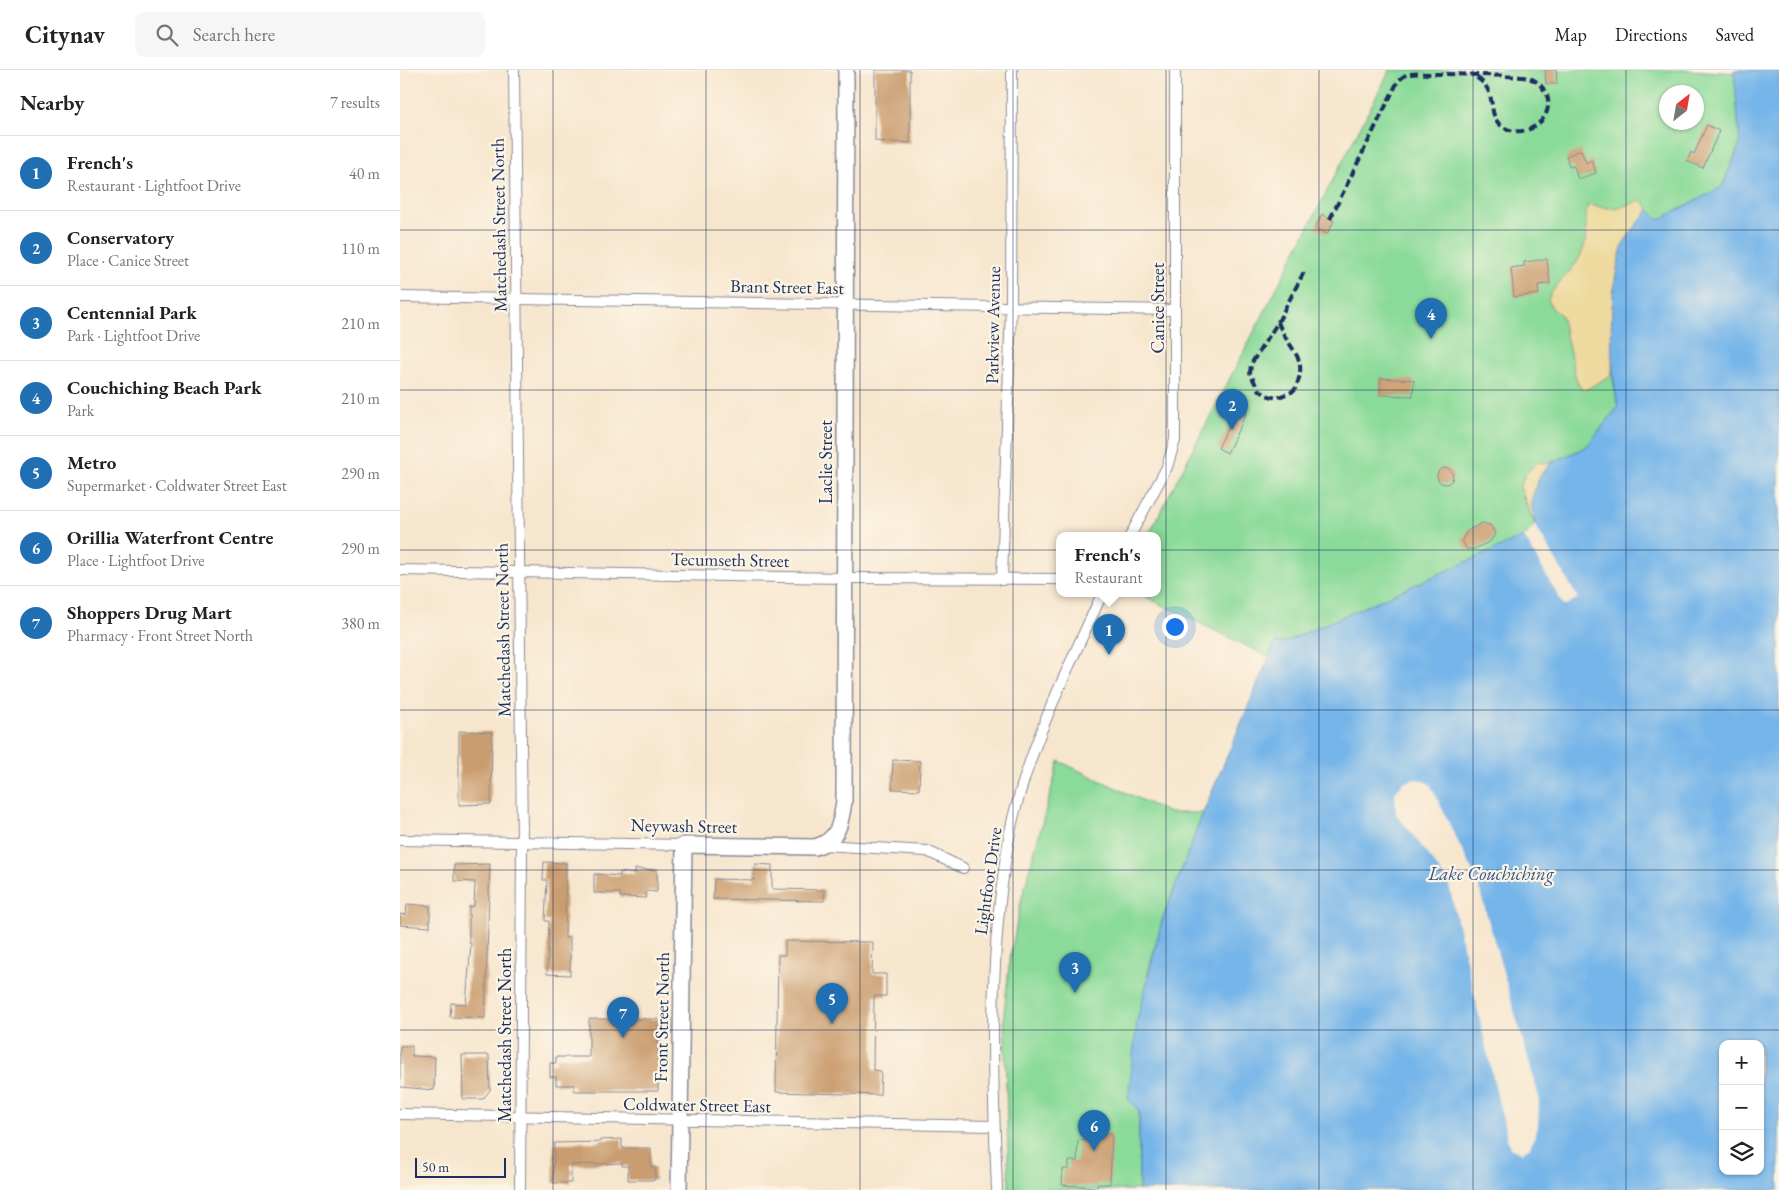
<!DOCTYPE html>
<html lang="en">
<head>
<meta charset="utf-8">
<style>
  :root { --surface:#fff; --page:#f6f6f6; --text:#222; --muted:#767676; --line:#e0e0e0; --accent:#1f6fb2 }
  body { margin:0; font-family:"EB Garamond",serif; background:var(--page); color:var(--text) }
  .controls { position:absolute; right:15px; bottom:15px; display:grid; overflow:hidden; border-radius:10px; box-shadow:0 1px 4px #0004 }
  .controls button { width:45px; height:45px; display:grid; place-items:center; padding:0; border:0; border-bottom:1px solid var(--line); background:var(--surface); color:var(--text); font:25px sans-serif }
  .compass { position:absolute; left:1259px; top:15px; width:45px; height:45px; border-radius:50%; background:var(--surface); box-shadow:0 1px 4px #0004; rotate:31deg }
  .scale { position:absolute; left:15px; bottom:12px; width:91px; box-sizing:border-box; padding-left:5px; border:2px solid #1b2f5e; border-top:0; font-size:14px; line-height:18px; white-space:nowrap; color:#1b2f5e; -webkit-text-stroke:4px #fcf5e5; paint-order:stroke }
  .you { position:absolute; left:774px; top:556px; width:18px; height:18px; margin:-12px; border:4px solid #fff; border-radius:50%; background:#1a73e8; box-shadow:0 0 0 8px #1a73e833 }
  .badge { display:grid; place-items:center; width:32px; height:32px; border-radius:50%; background:var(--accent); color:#fff; font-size:16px; font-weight:700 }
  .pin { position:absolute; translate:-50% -41px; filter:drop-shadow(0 1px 2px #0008) }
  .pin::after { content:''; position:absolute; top:26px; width:18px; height:15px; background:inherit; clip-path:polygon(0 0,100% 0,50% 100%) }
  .popup { position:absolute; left:656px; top:462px; width:105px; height:65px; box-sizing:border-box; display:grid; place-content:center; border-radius:10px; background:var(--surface); filter:drop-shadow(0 1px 4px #0005); font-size:16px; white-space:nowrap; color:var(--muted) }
  .popup b { font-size:19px; color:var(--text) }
  .popup::after { content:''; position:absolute; left:50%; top:100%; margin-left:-10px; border:10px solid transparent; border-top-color:var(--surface) }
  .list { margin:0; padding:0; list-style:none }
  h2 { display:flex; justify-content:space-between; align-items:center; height:65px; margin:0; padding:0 20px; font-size:21px }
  h2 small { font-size:16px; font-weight:400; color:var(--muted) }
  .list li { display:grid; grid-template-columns:32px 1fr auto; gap:15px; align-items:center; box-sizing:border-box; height:75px; padding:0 20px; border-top:1px solid var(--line) }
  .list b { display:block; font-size:19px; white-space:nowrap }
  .list p { margin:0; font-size:16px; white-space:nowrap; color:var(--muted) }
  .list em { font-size:16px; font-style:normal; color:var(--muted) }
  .icon { flex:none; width:28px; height:28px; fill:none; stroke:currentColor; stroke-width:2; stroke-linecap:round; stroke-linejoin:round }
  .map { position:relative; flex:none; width:1379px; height:1120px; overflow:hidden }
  header { display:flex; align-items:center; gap:30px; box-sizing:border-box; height:70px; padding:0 25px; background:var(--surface); border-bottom:1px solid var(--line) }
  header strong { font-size:24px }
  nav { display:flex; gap:28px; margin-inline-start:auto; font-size:18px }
  .search { width:350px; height:45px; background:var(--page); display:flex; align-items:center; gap:12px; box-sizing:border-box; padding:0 18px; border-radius:10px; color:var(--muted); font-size:19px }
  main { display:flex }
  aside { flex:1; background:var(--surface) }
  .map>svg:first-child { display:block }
  .green { fill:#8ada99; stroke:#52847c; fill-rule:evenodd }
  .sand { fill:#eeda9e; stroke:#84847e }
  .water { fill:#76b5e9; stroke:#4872a4; fill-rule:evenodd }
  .pier { fill:#f7e6ce }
  .building { fill:#ca9d70 }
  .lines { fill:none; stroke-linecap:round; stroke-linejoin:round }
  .street-casing { stroke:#898a96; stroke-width:12 }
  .secondary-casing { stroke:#898a96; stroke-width:18 }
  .street { stroke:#fff; stroke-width:10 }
  .secondary { stroke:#fff; stroke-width:15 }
  .rail { stroke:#1b2f5e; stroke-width:4; stroke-dasharray:8 4; stroke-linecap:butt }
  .grid { fill:none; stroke:#1b2f5e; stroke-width:1; stroke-opacity:0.55 }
  .labels { text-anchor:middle; stroke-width:4.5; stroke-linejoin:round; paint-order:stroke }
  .street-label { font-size:18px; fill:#1b2f5e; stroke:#fcf5e5 }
  .water-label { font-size:19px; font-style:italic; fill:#365788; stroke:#fcf5e5 }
</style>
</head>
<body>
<header>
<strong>Citynav</strong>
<div class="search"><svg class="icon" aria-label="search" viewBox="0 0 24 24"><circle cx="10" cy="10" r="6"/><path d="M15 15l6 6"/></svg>Search here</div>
<nav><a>Map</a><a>Directions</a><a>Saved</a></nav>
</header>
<main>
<aside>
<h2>Nearby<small>7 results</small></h2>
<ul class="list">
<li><span class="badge">1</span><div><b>French's</b><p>Restaurant · Lightfoot Drive</p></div><em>40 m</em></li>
<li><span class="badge">2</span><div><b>Conservatory</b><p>Place · Canice Street</p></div><em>110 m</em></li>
<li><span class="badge">3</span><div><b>Centennial Park</b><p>Park · Lightfoot Drive</p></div><em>210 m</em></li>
<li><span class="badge">4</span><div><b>Couchiching Beach Park</b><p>Park</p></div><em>210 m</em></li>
<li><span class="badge">5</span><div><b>Metro</b><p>Supermarket · Coldwater Street East</p></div><em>290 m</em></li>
<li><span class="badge">6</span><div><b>Orillia Waterfront Centre</b><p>Place · Lightfoot Drive</p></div><em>290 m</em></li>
<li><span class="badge">7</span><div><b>Shoppers Drug Mart</b><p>Pharmacy · Front Street North</p></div><em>380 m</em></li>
</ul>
</aside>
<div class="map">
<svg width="1379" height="1120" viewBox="0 0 1379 1120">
  <rect width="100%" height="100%" fill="#fcf5e5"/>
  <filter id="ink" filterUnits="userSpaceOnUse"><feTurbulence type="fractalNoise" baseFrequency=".02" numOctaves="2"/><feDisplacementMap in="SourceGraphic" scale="10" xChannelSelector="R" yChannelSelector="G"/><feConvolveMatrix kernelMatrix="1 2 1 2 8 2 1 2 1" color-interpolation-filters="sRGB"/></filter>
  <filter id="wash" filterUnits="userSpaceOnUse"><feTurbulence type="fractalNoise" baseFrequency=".0096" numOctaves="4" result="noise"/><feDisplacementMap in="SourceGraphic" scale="20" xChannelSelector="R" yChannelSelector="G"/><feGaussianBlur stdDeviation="1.12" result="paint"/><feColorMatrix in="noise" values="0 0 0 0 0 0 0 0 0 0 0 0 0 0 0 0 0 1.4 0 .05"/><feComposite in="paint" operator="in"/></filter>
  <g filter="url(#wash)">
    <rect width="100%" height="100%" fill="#f7e6ce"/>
    <!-- green -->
    <g class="green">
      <path d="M990 0H1289L1335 3 1340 74 1322 117 1259 150 1249 141 1212 305 1218 337 1186 377 1151 393 1137 392 1122 425 1135 455 1124 467 885 572 875 573 869 587 740 524H758V466H748ZM1266 22H1296V52H1266Z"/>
      <polygon points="659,691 769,743 803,743 762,851 748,903 739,1040 739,1120 609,1120 604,943 610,888 621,831"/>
    </g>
    <!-- sand -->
    <g class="sand">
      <path d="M1242 130 1249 140 1223 176 1213 232 1212 305 1183 321 1177 312 1161 245 1152 238 1148 229C1156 212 1173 202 1181 185 1190 167 1183 152 1188 135L1216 139Z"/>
      <path d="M1137 392 1151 393C1133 414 1131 428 1135 455L1120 417 1125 405Z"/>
    </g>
    <!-- water -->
    <path class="water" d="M1334 0H1379V1120H739V1041L728 1029 737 951 762 851 803 743 875 573 885 572 1123 467 1135 455 1131 431 1140 406 1151 393 1186 377 1218 337C1209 288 1208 225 1222 178 1226 165 1241 151 1249 140L1259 150 1322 117 1340 74ZM1323 974H1360V1101H1323Z"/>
    <!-- pier -->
    <g class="pier">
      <polygon points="1135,455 1178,528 1164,536 1124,467"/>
      <polygon points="1017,709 1030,714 1034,722 1077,811 1139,1027 1138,1057 1130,1077 1121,1083 1110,1078 1107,1068 1049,815 1028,784 996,744 995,723 1004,712"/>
    </g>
    <g id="blocks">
      <!-- building -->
      <g class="building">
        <polygon points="475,0 510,0 510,73 475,71"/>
        <polygon points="1145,0 1156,0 1157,14 1146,14"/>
        <polygon points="1307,55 1319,61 1303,98 1287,91 1291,82 1294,84"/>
        <polygon points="1181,80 1186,93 1192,90 1196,103 1178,109 1174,96 1169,97 1166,86"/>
        <polygon points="922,144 934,151 927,164 915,158"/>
        <polygon points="1147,189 1150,214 1138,215 1139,224 1114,227 1111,198 1124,196 1124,192"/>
        <polygon points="980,308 1014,310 1013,326 980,325"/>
        <polygon points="838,337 847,342 827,383 818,378"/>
        <circle cx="1045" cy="406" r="8"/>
        <polygon points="1082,453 1090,455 1095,463 1091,471 1074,479 1066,479 1062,470 1067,461"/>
        <polygon points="59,661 92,662 91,734 59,735"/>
        <polygon points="493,690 520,691 519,720 492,719"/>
        <polygon points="144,792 166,793 165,868 170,868 170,905 147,904 149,851 145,851 147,810 143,810"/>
        <polygon points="90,794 85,948 50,947 51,933 66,934 71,873 69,873 69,837 74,836 75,812 54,811 54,795"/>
        <polygon points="355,794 372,795 372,819 424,820 424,831 313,829 314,809 354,810"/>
        <polygon points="235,799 257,800 257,822 246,821 246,828 220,827 220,823 194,823 194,804 220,806 220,802 235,804"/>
        <polygon points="7,834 30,836 30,857 0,855 0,844 6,845"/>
        <polygon points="385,871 473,872 472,904 486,904 486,926 474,926 473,1000 481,1001 480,1025 376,1022 378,885 385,885"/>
        <polygon points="189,949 258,949 258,1021 174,1021 174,1015 156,1015 156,1007 150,1007 150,993 156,993 156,987 189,987"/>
        <polygon points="0,976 12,976 12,986 35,987 34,1020 0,1017"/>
        <polygon points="62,985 89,985 90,1020 83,1029 63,1029"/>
        <polygon points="693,1063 712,1064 710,1114 697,1114 697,1117 662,1115 663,1099 669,1099 669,1091 677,1091 678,1070 692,1071"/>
        <polygon points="222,1069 222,1078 251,1078 251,1097 255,1097 255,1110 228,1110 228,1096 222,1096 222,1093 171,1095 171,1113 153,1113 154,1073 200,1072 200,1070"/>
      </g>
    </g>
  </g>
  <g filter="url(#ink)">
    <use href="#blocks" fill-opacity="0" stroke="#898a96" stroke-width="1"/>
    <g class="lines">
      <!-- street casing -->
      <g class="street-casing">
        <g id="street">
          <polyline points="114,0 122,772 120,1120"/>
          <polyline points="0,227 774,240"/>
          <polyline points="730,466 767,397 775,370 775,0"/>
          <polyline points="0,500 444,508 660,509"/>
          <polyline points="602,510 611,236 612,0"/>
          <polyline points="0,770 284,775"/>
          <polyline points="422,775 527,781 563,798"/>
          <polyline points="0,1044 593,1056"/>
          <path d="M597 1120C593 1020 589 922 601 822 605 794 608 764 616 737 636 662 670 594 702 524"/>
        </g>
      </g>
      <!-- secondary casing -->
      <g class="secondary-casing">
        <path id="secondary" d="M279 1120 284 775 415 777C439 770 441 753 444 731L446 0"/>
      </g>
      <!-- street -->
      <use href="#street" class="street"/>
      <!-- secondary -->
      <use href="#secondary" class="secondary"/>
      <!-- rail -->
      <g class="rail">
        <path d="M930 149 997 13C1000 9 1004 5 1009 4 1017 3 1028 4 1036 4 1059 4 1082 5 1105 6 1112 7 1121 6 1128 8 1133 9 1138 12 1141 16 1162 38 1134 70 1107 59 1081 48 1104 21 1072 5"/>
        <path d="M878 252C889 282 911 287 894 321L876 328 866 325 858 319 850 303 851 294 878 252 905 200"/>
      </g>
    </g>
  </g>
  <!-- grid -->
  <path class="grid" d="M153 0V1120M306 0V1120M460 0V1120M613 0V1120M766 0V1120M919 0V1120M1073 0V1120M1226 0V1120M0 160H1379M0 320H1379M0 480H1379M0 640H1379M0 800H1379M0 960H1379"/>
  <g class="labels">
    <!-- street labels -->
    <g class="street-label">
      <text transform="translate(99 155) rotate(-91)" y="6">Matchedash Street North</text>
      <text transform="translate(387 217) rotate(1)" y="6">Brant Street East</text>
      <text transform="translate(758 238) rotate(-90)" y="6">Canice Street</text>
      <text transform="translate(593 255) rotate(-89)" y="6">Parkview Avenue</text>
      <text transform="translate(426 392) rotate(-90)" y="6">Laclie Street</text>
      <text transform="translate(330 490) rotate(1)" y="6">Tecumseth Street</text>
      <text transform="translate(103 560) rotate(-91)" y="6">Matchedash Street North</text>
      <text transform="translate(284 756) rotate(1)" y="6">Neywash Street</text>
      <text transform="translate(588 811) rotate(-82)" y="6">Lightfoot Drive</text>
      <text transform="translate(262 947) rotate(-89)" y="6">Front Street North</text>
      <text transform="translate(105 965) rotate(-90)" y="6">Matchedash Street North</text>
      <text transform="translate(297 1035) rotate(1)" y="6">Coldwater Street East</text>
    </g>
    <!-- water labels -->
    <g class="water-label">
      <text x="1091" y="810">Lake Couchiching</text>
    </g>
  </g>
</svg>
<div class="controls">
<button>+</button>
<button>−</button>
<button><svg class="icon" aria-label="layers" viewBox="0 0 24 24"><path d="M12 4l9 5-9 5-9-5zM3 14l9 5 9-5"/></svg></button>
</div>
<svg class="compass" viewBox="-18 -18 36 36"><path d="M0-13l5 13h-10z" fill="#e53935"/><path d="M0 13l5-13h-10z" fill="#767676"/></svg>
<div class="scale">50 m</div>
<div class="you"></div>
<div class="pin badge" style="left:709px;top:585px">1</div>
<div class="popup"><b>French's</b>Restaurant</div>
<div class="pin badge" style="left:832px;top:360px">2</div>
<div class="pin badge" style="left:675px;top:923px">3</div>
<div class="pin badge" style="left:1031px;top:269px">4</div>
<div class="pin badge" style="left:432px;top:954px">5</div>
<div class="pin badge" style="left:694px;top:1081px">6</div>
<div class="pin badge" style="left:223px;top:968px">7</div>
</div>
</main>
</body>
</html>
